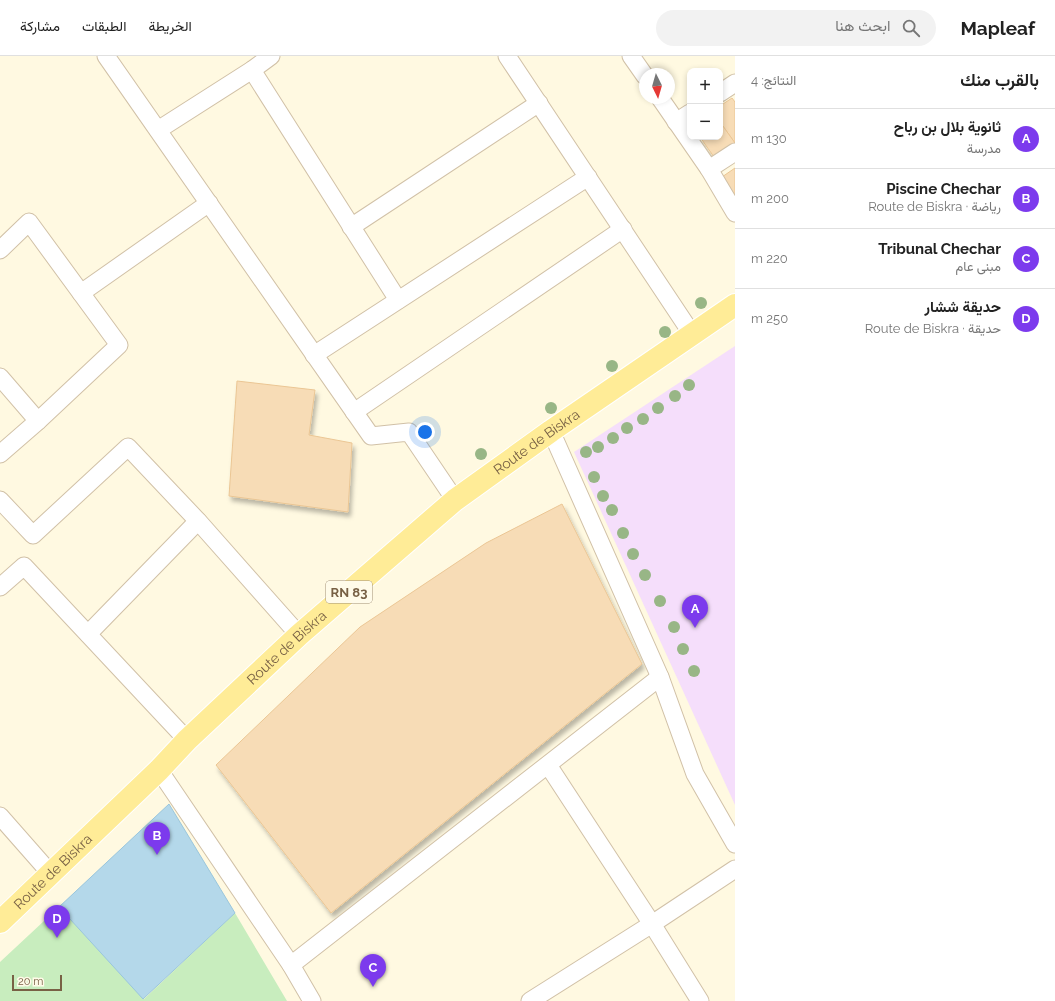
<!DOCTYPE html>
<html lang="ar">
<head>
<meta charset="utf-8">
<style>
  :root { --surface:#fff; --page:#f2f2f2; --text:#222; --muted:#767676; --line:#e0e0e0; --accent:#7c3aed }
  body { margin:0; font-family:Raleway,Vazirmatn,sans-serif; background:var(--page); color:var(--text); direction:rtl }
  .controls { position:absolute; right:12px; top:12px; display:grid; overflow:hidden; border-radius:8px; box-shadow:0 2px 6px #0003 }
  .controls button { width:36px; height:36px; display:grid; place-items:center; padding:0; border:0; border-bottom:1px solid var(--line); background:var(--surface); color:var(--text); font:20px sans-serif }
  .compass { position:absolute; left:639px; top:12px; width:36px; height:36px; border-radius:50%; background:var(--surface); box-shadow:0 2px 6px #0003; rotate:175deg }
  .scale { position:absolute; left:12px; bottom:10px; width:50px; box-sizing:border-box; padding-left:4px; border:2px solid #786145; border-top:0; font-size:11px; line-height:14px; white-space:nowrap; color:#786145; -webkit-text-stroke:3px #fffbe9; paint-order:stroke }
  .you { position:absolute; left:425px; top:376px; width:14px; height:14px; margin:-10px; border:3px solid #fff; border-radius:50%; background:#1a73e8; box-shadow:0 0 0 6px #1a73e833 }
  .badge { display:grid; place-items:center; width:26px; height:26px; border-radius:50%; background:var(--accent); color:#fff; font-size:13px; font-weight:700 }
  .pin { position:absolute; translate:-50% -33px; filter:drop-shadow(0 1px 2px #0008) }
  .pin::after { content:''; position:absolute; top:21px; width:14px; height:12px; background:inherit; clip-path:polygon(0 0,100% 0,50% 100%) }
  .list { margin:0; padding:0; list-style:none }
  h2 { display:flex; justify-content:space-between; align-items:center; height:52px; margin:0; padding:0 16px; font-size:17px }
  h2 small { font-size:13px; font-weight:400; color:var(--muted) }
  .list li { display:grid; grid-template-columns:26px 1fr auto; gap:12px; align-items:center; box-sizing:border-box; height:60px; padding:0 16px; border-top:1px solid var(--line) }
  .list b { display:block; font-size:15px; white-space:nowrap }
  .list p { margin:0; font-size:13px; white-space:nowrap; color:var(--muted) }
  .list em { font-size:13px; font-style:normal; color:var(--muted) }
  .icon { flex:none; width:22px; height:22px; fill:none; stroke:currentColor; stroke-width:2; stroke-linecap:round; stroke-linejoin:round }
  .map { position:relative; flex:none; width:735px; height:945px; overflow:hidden; direction:ltr }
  header { display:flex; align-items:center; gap:24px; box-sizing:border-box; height:56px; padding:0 20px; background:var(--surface); border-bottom:1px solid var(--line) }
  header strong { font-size:19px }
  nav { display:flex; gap:22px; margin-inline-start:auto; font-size:14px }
  .search { width:280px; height:36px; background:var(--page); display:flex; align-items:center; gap:10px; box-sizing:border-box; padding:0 14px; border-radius:22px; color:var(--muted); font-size:15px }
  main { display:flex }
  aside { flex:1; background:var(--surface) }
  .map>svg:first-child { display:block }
  .education { fill:#f5defb }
  .green { fill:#c8edbe }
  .water { fill:#b4d8ea; stroke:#99c6dd }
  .building { fill:#f7dcb6; stroke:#ebc694; filter:url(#shadow) }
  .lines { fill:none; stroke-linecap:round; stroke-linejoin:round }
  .minor-casing { stroke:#d1c1a7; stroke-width:19 }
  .major-casing { stroke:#fff; stroke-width:24 }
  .minor { stroke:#fff; stroke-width:17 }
  .major { stroke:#ffec97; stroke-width:22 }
  .tree { fill:#98b686 }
  .labels { text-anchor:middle; stroke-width:3; stroke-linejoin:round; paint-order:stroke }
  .shield { fill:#fffbe9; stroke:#a08f76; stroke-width:1 }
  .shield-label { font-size:13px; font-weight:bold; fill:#786145 }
  .street-label { font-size:14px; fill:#786145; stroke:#fffbe9 }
</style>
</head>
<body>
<header>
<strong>Mapleaf</strong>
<div class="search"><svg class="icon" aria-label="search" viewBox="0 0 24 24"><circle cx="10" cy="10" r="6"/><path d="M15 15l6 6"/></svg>ابحث هنا</div>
<nav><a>الخريطة</a><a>الطبقات</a><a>مشاركة</a></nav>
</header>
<main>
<aside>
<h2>بالقرب منك<small>النتائج: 4</small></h2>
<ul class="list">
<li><span class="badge">A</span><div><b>ثانوية بلال بن رباح</b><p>مدرسة</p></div><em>130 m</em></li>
<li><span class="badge">B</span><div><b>Piscine Chechar</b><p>رياضة · Route de Biskra</p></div><em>200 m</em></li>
<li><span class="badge">C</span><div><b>Tribunal Chechar</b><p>مبنى عام</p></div><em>220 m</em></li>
<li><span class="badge">D</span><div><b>حديقة ششار</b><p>حديقة · Route de Biskra</p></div><em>250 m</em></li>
</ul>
</aside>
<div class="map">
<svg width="735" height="945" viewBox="0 0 735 945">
  <defs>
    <filter id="shadow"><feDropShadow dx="2.5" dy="4.5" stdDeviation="2" flood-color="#0004"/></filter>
  </defs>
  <rect width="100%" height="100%" fill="#fff9e1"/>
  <!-- education -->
  <polygon class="education" points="735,290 735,749 574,396"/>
  <!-- green -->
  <polygon class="green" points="59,851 144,943 235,857 287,945 0,945 0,906"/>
  <!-- water -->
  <polygon class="water" points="169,748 235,857 143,943 59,851"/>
  <!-- building -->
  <g class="building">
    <polygon points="732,42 735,46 735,87 720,66 720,50"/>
    <polygon points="720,66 735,87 714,101 700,81 720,81"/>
    <polygon points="735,112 735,139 722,121"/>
    <polygon points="237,325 315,334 309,379 352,387 348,456 229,440"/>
    <polygon points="562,448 642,608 331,857 216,709 360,571 486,487"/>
  </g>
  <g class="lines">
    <!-- minor casing -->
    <g class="minor-casing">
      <g id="minor">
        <polyline points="106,0 371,380 409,376 455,444"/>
        <polyline points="507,0 692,278"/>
        <polyline points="631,0 645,20"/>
        <polyline points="252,14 398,244"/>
        <polyline points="720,37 735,27"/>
        <polyline points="660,42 709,113 735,157"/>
        <polyline points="676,66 690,57"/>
        <polyline points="158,74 252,14 271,0"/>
        <polyline points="709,113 735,96"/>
        <polyline points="351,171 539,47"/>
        <polyline points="0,194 29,166 119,289 38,365"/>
        <polyline points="81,237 209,147"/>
        <polyline points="314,299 588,121"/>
        <polyline points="0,321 38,365 0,398"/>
        <polyline points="354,356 623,173"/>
        <polyline points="551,375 660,621 695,718 735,788"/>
        <polyline points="0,444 33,479 128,391 198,465 299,579"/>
        <polyline points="0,531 24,510 187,684"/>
        <polyline points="88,578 198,465"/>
        <polyline points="548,709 652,868 700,945"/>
        <polyline points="159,714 291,909 312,945"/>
        <polyline points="0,760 51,818"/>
        <polyline points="291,909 660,621"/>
        <polyline points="530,945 652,868 735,813"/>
      </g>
    </g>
    <!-- major casing -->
    <g class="major-casing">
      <g id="major">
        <path id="s1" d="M0 866 159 714 187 684 299 579 455 444 551 375 735 249"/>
      </g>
    </g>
    <!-- minor -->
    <use href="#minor" class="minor"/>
    <!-- major -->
    <use href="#major" class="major"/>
  </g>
  <!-- trees -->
  <g class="tree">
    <circle cx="701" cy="247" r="6"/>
    <circle cx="665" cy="276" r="6"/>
    <circle cx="612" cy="310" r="6"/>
    <circle cx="689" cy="329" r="6"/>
    <circle cx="675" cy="340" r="6"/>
    <circle cx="551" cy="352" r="6"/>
    <circle cx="658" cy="352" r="6"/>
    <circle cx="643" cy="363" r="6"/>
    <circle cx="627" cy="372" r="6"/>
    <circle cx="613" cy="382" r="6"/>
    <circle cx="598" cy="391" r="6"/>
    <circle cx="586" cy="396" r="6"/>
    <circle cx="481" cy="398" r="6"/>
    <circle cx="594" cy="421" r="6"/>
    <circle cx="603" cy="440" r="6"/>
    <circle cx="612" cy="454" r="6"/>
    <circle cx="623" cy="477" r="6"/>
    <circle cx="633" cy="498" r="6"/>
    <circle cx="645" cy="519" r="6"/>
    <circle cx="660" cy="545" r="6"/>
    <circle cx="674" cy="571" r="6"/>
    <circle cx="683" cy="593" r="6"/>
    <circle cx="694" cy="615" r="6"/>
  </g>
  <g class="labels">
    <!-- shield labels -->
    <rect class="shield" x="326" y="525" width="46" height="22" rx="3"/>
    <g class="shield-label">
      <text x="349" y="541">RN 83</text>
    </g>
    <!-- street labels -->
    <g class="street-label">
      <text dy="5" stroke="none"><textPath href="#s1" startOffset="721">Route de Biskra</textPath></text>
      <text dy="5" stroke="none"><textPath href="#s1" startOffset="397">Route de Biskra</textPath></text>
      <text dy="5" stroke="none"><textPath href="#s1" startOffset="73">Route de Biskra</textPath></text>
    </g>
  </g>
</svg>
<div class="controls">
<button>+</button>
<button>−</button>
</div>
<svg class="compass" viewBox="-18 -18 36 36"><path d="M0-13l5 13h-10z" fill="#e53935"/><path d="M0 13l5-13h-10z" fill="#767676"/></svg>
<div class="scale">20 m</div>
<div class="you"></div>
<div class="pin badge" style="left:695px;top:572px">A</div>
<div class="pin badge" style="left:157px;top:799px">B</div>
<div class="pin badge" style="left:373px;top:931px">C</div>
<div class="pin badge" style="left:57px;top:882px">D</div>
</div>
</main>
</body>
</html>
